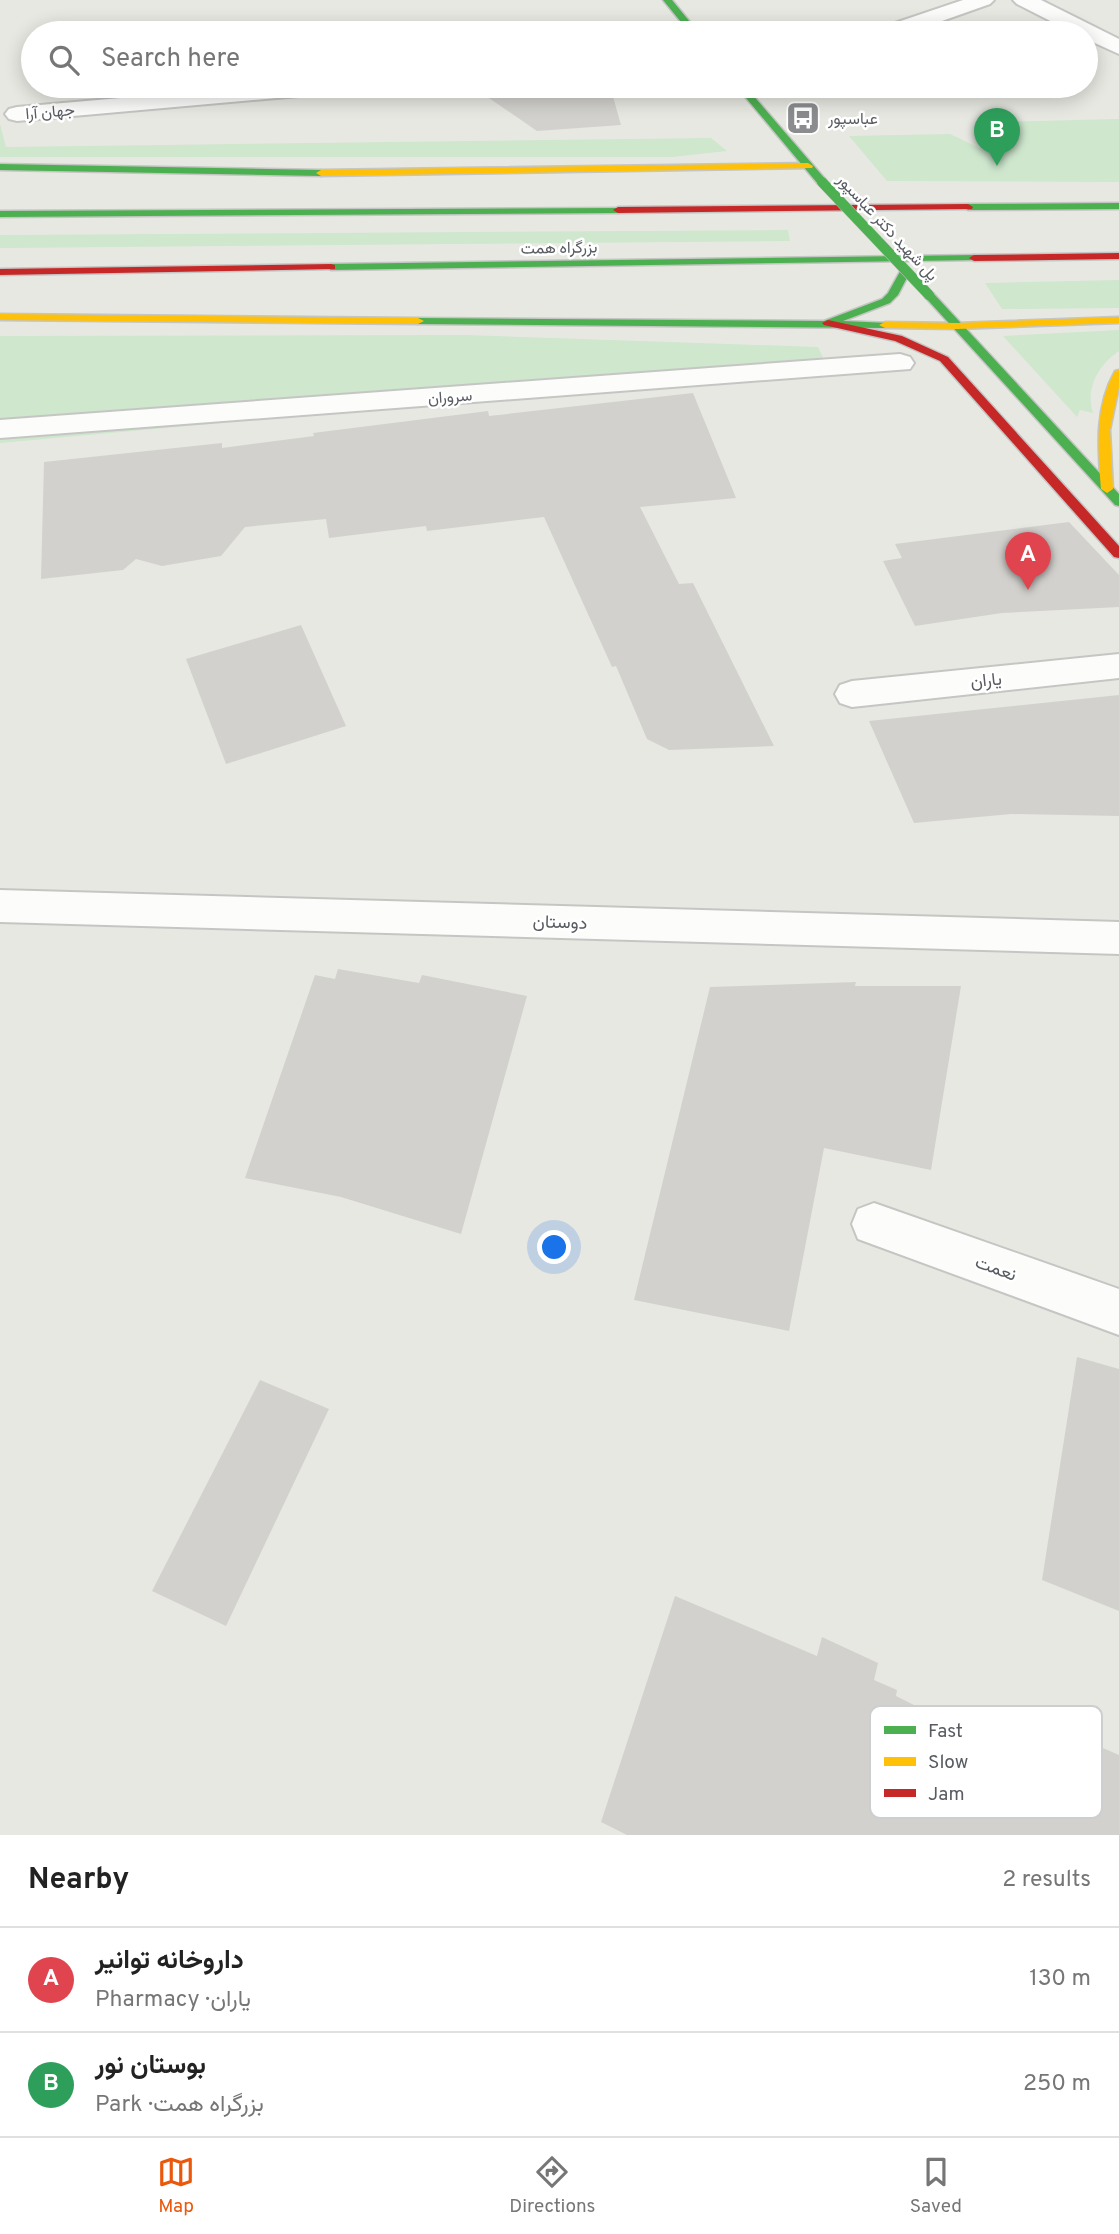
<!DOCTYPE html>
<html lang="en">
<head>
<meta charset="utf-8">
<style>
  :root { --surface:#fff; --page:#f6f6f6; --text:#222; --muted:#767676; --line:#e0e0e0; --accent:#ea580c }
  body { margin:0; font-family:Overpass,Vazirmatn,sans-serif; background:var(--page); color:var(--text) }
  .you { position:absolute; left:555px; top:1248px; width:24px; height:24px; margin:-18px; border:5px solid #fff; border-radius:50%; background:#1a73e8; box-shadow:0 0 0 10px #1a73e833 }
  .badge { display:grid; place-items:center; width:46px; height:46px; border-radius:50%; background:var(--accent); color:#fff; font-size:23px; font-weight:700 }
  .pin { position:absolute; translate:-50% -58px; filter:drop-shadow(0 2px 4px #0008) }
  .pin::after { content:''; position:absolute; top:37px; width:24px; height:21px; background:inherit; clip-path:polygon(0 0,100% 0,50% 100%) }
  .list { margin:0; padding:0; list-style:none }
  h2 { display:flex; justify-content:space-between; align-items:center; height:91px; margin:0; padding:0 28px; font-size:30px }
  h2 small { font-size:23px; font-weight:400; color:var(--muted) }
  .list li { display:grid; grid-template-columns:46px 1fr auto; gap:21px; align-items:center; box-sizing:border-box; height:105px; padding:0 28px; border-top:2px solid var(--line) }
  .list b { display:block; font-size:26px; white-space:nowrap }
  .list p { margin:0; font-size:23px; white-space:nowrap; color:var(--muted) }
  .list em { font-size:23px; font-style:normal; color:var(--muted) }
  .icon { flex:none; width:38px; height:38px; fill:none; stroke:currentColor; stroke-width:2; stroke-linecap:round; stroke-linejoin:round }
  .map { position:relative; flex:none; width:1119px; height:1835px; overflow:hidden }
  .search { position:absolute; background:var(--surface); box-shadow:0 4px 18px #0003; left:21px; right:21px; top:21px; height:77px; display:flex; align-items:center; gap:18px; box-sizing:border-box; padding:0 24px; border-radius:38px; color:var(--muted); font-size:26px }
  .sheet { height:301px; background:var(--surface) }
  nav { display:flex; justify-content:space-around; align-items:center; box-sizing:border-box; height:98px; border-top:2px solid var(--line); background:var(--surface); font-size:19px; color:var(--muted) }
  nav a { display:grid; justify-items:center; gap:4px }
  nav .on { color:var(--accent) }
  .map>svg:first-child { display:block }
  .green { fill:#cee7cd }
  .building { fill:#d2d1cd }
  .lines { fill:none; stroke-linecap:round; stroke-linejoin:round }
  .street-casing { stroke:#c5c6c4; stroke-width:4 }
  .fast-casing { stroke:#c4c5c4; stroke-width:3 }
  .slow-casing { stroke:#c4c5c4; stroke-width:3 }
  .jam-casing { stroke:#c4c5c4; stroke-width:3 }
  .street { fill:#fcfcfb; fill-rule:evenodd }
  .fast { fill:#4caf50; fill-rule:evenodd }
  .slow { fill:#ffc107; fill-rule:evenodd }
  .jam { fill:#c62828; fill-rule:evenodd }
  .fast-bridge-casing { stroke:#c4c5c4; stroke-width:11; stroke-linecap:butt }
  .fast-bridge { stroke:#4caf50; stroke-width:10 }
  .labels { text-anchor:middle; stroke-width:5; stroke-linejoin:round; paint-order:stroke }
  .far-street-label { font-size:16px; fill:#585b61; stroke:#fff }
  .far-poi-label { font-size:16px; fill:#585b61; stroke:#fff; text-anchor:start }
  .street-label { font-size:18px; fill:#585b61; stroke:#fff }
  .key { fill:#fff; stroke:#cdced0; stroke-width:2 }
  .key-label { font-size:19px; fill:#585b61 }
</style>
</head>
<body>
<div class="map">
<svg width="1119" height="1835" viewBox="0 0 1119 1835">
  <rect width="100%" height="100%" fill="#e8e8e2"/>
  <!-- green -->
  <g class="green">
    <polygon points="1119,119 1119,182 887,181 849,136 950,134 986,151 1018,142 1000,122"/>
    <polygon points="0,124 6,147 711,138 727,151 672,157 0,157"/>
    <polygon points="788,230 790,241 0,248 0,235"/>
    <polygon points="1119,280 1119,308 1002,309 985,283"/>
    <path d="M1119 330V351C1098 365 1085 389 1093 413L1080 410 1077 417 1003 336Z"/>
    <polygon points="465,335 818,347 828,368 0,443 0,336"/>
  </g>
  <!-- building -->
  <g class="building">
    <polygon points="610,86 621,125 537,131 486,96"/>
    <polygon points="693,393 736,498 640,507 679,584 693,583 774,746 669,750 647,739 616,666 612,667 544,517 427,531 426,526 329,538 326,519 245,527 221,556 162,566 136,559 123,570 41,579 44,462 222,443 222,448 314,436 313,433 488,411 489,416"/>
    <polygon points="1069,522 1119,575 1119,607 1002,613 915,626 883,561 902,558 895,544"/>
    <polygon points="301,625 346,726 226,764 186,659"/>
    <polygon points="1119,695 1119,816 1011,814 914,823 869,721"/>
    <polygon points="338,969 419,983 422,975 527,996 461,1234 341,1197 245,1178 315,975 335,979"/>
    <polygon points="856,982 855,986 961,986 931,1170 824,1148 789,1331 634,1300 710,987"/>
    <polygon points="1077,1357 1119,1369 1119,1611 1042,1580"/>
    <polygon points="260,1380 329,1409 226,1626 152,1591"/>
    <polygon points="675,1596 817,1656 822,1637 878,1663 874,1680 897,1690 896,1696 1048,1772 1057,1728 1119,1755 1119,1835 627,1835 601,1822"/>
  </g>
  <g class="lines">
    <!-- street casing -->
    <g class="street-casing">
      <g id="street">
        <polygon points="963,0 994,0 990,4 908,33 877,33 880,28"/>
        <polygon points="1013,0 1041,0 1119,39 1119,54 1086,39 1086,33 1074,33 1017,4"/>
        <polygon points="258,86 344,86 341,91 333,93 17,121 9,119 5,114 9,109 17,107"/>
        <polygon points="900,354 910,357 914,363 910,369 0,438 0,420"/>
        <polygon points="1119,654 1119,678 852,707 840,703 835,694 840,685 852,681"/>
        <polygon points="0,890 1119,922 1119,954 0,922"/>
        <polygon points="874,1203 1119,1289 1119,1335 858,1239 852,1224 858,1209"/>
      </g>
    </g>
    <!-- fast casing -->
    <g class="fast-casing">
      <g id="fast">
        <polygon points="663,0 672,0 699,33 690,33"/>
        <polygon points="736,86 745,86 826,180 826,184 818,184"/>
        <polygon points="0,164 321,170 326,173 321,176 0,170"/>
        <polygon points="1119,203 1119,209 968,210 963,207 968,204"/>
        <polygon points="622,208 623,210 618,213 0,217 0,211"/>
        <polygon points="974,255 978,256 978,260 331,270 326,267 331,264"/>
        <polygon points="906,267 911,270 898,295 890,303 843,321 889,323 889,327 885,328 418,324 412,321 418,318 824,321 882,299 888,293 902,268"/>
        <polygon points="925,293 933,293 1119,494 1119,506 1115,505 925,297"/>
      </g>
    </g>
    <!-- slow casing -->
    <g class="slow-casing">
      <g id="slow">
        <polygon points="808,163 813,166 812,168 321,176 316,173 321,170"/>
        <polygon points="0,314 418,318 424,321 418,324 0,320"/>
        <polygon points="1119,317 1119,323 957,329 885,328 879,325 885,322 957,323"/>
        <path d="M1119 370V387L1110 430 1113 489 1107 493 1101 489C1098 449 1094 408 1115 371Z"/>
      </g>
    </g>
    <!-- jam casing -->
    <g class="jam-casing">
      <g id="jam">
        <polygon points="968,204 973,207 972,209 618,213 613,210 618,207"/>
        <polygon points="1119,253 1119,259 974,261 969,258 974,255"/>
        <polygon points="331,264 335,265 335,269 0,275 0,269"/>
        <polygon points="828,320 902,336 948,357 1119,546 1119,558 1114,557 940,361 895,341 824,325 822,323"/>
      </g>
    </g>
    <!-- street -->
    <use href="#street" class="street"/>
    <!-- fast -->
    <use href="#fast" class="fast"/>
    <!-- slow -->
    <use href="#slow" class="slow"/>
    <!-- jam -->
    <use href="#jam" class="jam"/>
    <!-- fast-bridge casing -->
    <g class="fast-bridge-casing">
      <polyline id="fast-bridge" points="822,182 929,295"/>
    </g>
    <!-- fast-bridge -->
    <use href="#fast-bridge" class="fast-bridge"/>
  </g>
  <!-- icons -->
  <defs>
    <g id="bus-square" transform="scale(1.75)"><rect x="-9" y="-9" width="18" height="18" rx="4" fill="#8a8c8e" stroke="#fff"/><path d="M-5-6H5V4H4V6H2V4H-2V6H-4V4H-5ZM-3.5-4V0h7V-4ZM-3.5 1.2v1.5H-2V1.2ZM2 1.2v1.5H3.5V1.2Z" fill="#fff"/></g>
  </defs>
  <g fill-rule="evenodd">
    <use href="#bus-square" x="803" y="118"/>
  </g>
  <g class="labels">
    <!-- far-street labels -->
    <g class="far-street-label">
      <text transform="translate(50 111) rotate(-5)" y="6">جهان آرا</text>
      <text transform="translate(888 227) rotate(47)" y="6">پل شهید دکتر عباسپور</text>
      <text transform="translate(559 247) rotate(-1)" y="6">بزرگراه همت</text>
      <text transform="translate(450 396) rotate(-4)" y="6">سروران</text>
    </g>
    <!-- far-poi labels -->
    <g class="far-poi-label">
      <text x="828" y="124">عباسپور</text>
    </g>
    <!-- street labels -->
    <g class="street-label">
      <text transform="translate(986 680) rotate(-6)" y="6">یاران</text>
      <text transform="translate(560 922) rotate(2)" y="6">دوستان</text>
      <text transform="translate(996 1268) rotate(20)" y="6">نعمت</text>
    </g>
  </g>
  <!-- legend -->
  <rect x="870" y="1706" width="232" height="112" rx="10" class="key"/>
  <rect x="884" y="1726" width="32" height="8" fill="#4caf50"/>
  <rect x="884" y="1757" width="32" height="9" fill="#ffc107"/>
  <rect x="884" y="1789" width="32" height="8" fill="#c62828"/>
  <g class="key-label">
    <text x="928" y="1737">Fast</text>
    <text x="928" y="1768">Slow</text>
    <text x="928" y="1800">Jam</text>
  </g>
</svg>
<div class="you"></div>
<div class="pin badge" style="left:1028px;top:590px;background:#e0444e">A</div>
<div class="pin badge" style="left:997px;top:166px;background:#2e9e5b">B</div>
<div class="search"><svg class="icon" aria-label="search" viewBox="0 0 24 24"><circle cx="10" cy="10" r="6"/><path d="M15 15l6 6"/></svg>Search here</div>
</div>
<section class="sheet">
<h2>Nearby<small>2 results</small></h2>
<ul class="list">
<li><span class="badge" style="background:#e0444e">A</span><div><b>داروخانه توانیر</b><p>Pharmacy · یاران</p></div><em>130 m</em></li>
<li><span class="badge" style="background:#2e9e5b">B</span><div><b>بوستان نور</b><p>Park · بزرگراه همت</p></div><em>250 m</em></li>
</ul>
</section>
<nav>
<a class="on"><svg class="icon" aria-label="map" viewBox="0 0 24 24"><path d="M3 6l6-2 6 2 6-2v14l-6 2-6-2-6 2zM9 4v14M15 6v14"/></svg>Map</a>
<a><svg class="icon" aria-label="directions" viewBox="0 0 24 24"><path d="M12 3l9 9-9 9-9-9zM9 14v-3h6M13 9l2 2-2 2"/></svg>Directions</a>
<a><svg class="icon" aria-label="saved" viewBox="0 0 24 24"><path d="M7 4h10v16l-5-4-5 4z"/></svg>Saved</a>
</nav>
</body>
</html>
